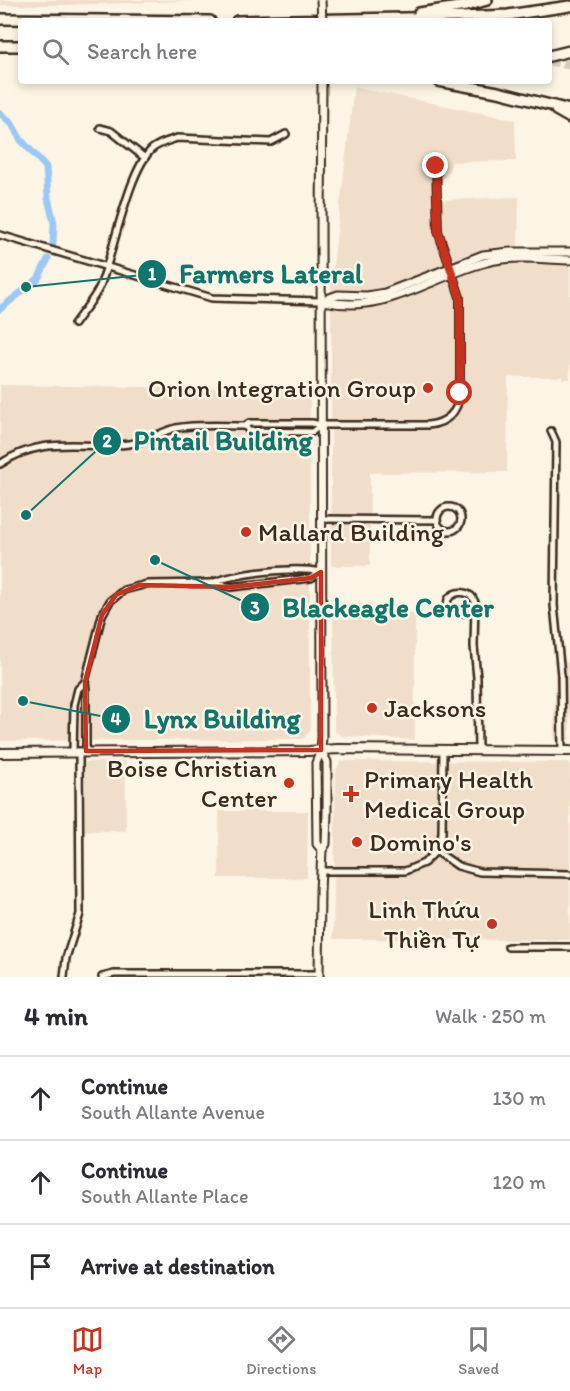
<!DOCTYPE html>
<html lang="en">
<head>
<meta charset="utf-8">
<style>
  :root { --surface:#fff; --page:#f7f7f7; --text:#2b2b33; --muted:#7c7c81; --line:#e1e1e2; --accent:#c8321e }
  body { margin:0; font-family:Itim,sans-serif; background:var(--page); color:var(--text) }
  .stop { position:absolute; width:18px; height:18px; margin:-14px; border:4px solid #c8321e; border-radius:50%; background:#fff }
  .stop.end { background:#c8321e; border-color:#fff; box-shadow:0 2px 6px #0008 }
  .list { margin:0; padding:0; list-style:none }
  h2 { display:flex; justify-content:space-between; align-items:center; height:78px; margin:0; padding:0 24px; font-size:26px }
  h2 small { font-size:20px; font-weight:400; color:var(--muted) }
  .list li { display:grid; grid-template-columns:39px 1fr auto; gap:18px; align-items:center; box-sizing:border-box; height:84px; padding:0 24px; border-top:2px solid var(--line) }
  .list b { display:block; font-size:22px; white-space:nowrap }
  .list p { margin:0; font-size:20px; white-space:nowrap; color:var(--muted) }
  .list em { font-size:20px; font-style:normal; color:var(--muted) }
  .icon { flex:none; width:33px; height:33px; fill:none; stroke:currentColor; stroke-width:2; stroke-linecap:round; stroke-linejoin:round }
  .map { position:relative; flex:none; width:570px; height:977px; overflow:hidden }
  .search { position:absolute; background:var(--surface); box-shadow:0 3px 9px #0003; left:18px; right:18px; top:18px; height:66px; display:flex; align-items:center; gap:15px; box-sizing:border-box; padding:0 21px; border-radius:6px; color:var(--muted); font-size:22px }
  .sheet { height:330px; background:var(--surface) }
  nav { display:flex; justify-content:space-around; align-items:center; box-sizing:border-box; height:84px; border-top:2px solid var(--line); background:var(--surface); font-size:16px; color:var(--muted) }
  nav a { display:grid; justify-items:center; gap:3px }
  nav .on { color:var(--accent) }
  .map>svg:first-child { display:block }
  .built { fill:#f1deca }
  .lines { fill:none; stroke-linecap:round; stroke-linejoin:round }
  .canal { stroke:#9bc8f5; stroke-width:7 }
  .highway-tunnel { stroke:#d5ccbd; stroke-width:9; stroke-dasharray:9 4.5; stroke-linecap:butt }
  .street-casing { stroke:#3b2a1e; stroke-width:10 }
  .secondary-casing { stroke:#3b2a1e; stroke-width:11 }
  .primary-casing { stroke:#3b2a1e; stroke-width:12 }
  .highway-casing { stroke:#3b2a1e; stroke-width:14 }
  .street { stroke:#fcf5e5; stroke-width:5 }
  .secondary { stroke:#fcf5e5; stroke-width:7 }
  .primary { stroke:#fcf5e5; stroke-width:8 }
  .highway { stroke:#fcf5e5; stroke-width:9 }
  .secondary-bridge-casing { stroke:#3b2a1e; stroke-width:11; stroke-linecap:butt }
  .secondary-bridge { stroke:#fcf5e5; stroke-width:7 }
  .route { stroke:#c8321e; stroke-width:8 }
  .marked { fill:none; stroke:#c8321e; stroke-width:4.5; stroke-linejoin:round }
  .poi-dot { fill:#c8321e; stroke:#fcf5e5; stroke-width:2 }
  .labels { text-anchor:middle; stroke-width:5; stroke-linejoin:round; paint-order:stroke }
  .poi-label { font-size:26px; fill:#3b2a1e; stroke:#fcf5e5; text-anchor:start }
  .leader { fill:none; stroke:#0f766e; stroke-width:2 }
  .callout-dot { fill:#0f766e; stroke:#fcf5e5; stroke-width:2 }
  .mark-label { font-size:18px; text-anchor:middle; font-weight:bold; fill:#fff }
  .callout-label { font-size:27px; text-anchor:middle; font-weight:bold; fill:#0f766e; stroke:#fcf5e5; stroke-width:5; stroke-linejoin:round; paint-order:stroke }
</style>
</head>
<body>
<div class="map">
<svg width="570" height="977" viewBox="0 0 570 977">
  <rect width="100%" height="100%" fill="#fcf5e5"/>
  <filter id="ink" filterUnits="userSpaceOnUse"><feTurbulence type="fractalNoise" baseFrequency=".0167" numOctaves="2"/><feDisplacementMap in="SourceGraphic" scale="12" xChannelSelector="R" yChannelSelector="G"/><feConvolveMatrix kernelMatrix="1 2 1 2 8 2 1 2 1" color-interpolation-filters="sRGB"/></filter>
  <g filter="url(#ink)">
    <!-- built -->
    <g class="built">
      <polygon points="0,0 215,0 68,5 0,5"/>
      <polygon points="354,87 515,120 516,161 452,162 448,173 442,180 442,200 519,197 518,247 570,247 570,379 562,379 562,377 508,377 507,472 370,473 370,566 331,566 331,282"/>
      <polygon points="0,385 310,389 310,731 303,739 0,741"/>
      <polygon points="333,612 415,613 415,740 342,736 334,731"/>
      <polygon points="555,662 570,662 570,740 554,740"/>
      <polygon points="126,761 126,831 85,831 85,762"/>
      <polygon points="341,761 570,762 570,940 333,939 336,770"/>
      <polygon points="219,811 308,811 307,878 219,878"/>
    </g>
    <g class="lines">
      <!-- canal -->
      <g class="canal">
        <polyline points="0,113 12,124 21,140 46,167 48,198 54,223 53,244"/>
        <polyline points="0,309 38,279 48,259"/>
      </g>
      <!-- highway-tunnel -->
      <polyline class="highway-tunnel" points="549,61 570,65"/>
      <!-- street casing -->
      <g class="street-casing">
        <g id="street">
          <polyline points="100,128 111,131 145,158"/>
          <polyline points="0,235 212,298 321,301"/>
          <path d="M74 324C82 312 94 300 100 286 114 252 128 171 152 149 159 143 168 141 177 138L271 142 286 134"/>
          <polyline points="245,426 249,431 312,432 321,425"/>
          <polyline points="551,431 556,442 554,605 561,675 562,751"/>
          <path d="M0 464C45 434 80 450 129 444 146 442 160 432 176 428 198 424 223 426 245 426L249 423H312L321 425H428C447 423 458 412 460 393V297L438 231 436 166"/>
          <circle cx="449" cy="519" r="12"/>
          <polyline points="321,519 436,520"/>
          <path d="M214 582C239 573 295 566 321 572"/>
          <path d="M474 614C464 612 453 615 447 605L448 599C456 589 471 591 475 602L474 646 477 678 478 751"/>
          <polyline points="85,682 102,615 110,601 124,590 147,584 211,583 231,587 311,578 321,572"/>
          <polyline points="73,751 74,705 78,689 85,682 86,690 86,751"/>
          <polyline points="436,851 442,834 443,751"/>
          <polyline points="322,871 405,871 424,863 436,851 458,866 480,872 570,874"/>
          <polyline points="508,947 570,947"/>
          <polyline points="64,977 66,958 80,914 79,751"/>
          <polyline points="102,977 114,974 319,974"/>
        </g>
      </g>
      <!-- secondary casing -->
      <g class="secondary-casing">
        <g id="secondary">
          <polyline points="322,81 321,226 322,737 321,750 316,763 317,844 322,850"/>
          <polyline points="321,301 338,295 367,296 385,293 483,255 510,252 570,252"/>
          <path d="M323 301C387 315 428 277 487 262 512 255 544 259 570 260"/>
          <polyline points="319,977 320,891 322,850 326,844 327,813 327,762 321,750"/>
        </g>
      </g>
      <!-- primary casing -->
      <g class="primary-casing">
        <polyline id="primary" points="0,753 309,751 337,749 570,751"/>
      </g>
      <!-- highway casing -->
      <g class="highway-casing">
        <g id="highway">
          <polyline points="419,13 466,6 487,0"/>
          <polyline points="0,19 210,21"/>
          <polyline points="237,21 462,17 508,15 570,6"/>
          <polyline points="0,46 21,46"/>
          <polyline points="549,56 570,51"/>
          <polyline points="438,81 498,92 570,110"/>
          <polyline points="556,110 570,118"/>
        </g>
      </g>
      <!-- street -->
      <use href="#street" class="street"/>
      <!-- secondary -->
      <use href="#secondary" class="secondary"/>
      <!-- primary -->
      <use href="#primary" class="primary"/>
      <!-- highway -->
      <use href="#highway" class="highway"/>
      <!-- secondary-bridge casing -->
      <g class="secondary-bridge-casing">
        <polyline id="secondary-bridge" points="321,0 322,21"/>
      </g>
      <!-- secondary-bridge -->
      <use href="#secondary-bridge" class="secondary-bridge"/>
    </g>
  </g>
  <g class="lines" filter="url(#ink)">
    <!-- route -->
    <polyline class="route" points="436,166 438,231 460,297 460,393"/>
  </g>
  <!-- marked area -->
  <path class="marked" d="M321 572V750L86 751 85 682 102 615 116 595 139 585 231 587 311 578Z"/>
  <!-- markers -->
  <g class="poi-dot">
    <circle cx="428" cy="388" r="6"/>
    <circle cx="246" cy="532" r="6"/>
    <circle cx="372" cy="708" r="6"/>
    <circle cx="289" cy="783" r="6"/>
    <path d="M348 785h6v6h6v6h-6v6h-6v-6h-6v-6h6z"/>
    <circle cx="357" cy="842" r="6"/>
    <circle cx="492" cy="924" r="6"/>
  </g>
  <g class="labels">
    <!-- poi labels -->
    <g class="poi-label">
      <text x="416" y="397" text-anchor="end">Orion Integration Group</text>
      <text x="258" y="541">Mallard Building</text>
      <text x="384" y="717">Jacksons</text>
      <text x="277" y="777" text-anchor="end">Boise Christian<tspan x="277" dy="30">Center</tspan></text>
      <text x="364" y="788">Primary Health<tspan x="364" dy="30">Medical Group</tspan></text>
      <text x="369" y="851">Domino's</text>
      <text x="480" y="918" text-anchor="end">Linh Thứu<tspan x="480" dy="30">Thiền Tự</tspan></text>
    </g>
  </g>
  <!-- callouts -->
  <path class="leader" d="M26 287L152 274M26 515L107 441M155 560L255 607M23 701L116 719"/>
  <g class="callout-dot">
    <circle cx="26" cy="287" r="6"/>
    <circle cx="26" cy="515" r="6"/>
    <circle cx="155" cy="560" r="6"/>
    <circle cx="23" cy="701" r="6"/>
    <circle cx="152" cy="274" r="15"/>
    <circle cx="107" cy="441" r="15"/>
    <circle cx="255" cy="607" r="15"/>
    <circle cx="116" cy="719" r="15"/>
  </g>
  <g class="mark-label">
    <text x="152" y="280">1</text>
    <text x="107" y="447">2</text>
    <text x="255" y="614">3</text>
    <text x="116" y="725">4</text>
  </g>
  <g class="callout-label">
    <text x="271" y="283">Farmers Lateral</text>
    <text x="223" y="450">Pintail Building</text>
    <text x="388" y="617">Blackeagle Center</text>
    <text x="222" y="728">Lynx Building</text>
  </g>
</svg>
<div class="stop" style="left:460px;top:393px"></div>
<div class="stop end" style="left:436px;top:166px"></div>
<div class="search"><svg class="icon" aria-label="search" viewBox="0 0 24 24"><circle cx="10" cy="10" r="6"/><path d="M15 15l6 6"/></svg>Search here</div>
</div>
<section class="sheet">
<h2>4 min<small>Walk · 250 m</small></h2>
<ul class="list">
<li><svg class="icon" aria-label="ahead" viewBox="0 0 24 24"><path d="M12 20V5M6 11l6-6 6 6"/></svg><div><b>Continue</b><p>South Allante Avenue</p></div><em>130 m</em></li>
<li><svg class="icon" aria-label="ahead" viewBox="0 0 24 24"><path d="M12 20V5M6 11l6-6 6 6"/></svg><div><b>Continue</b><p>South Allante Place</p></div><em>120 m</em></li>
<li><svg class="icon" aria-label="arrive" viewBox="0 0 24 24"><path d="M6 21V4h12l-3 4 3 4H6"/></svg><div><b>Arrive at destination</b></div></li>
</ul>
</section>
<nav>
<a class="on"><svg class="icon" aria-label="map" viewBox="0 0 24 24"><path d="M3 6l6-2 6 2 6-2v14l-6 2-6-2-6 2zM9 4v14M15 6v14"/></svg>Map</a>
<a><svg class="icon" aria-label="directions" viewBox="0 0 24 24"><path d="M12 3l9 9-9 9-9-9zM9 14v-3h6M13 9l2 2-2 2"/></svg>Directions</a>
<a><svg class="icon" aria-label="saved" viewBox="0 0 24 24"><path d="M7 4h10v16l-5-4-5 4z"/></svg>Saved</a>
</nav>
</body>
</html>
